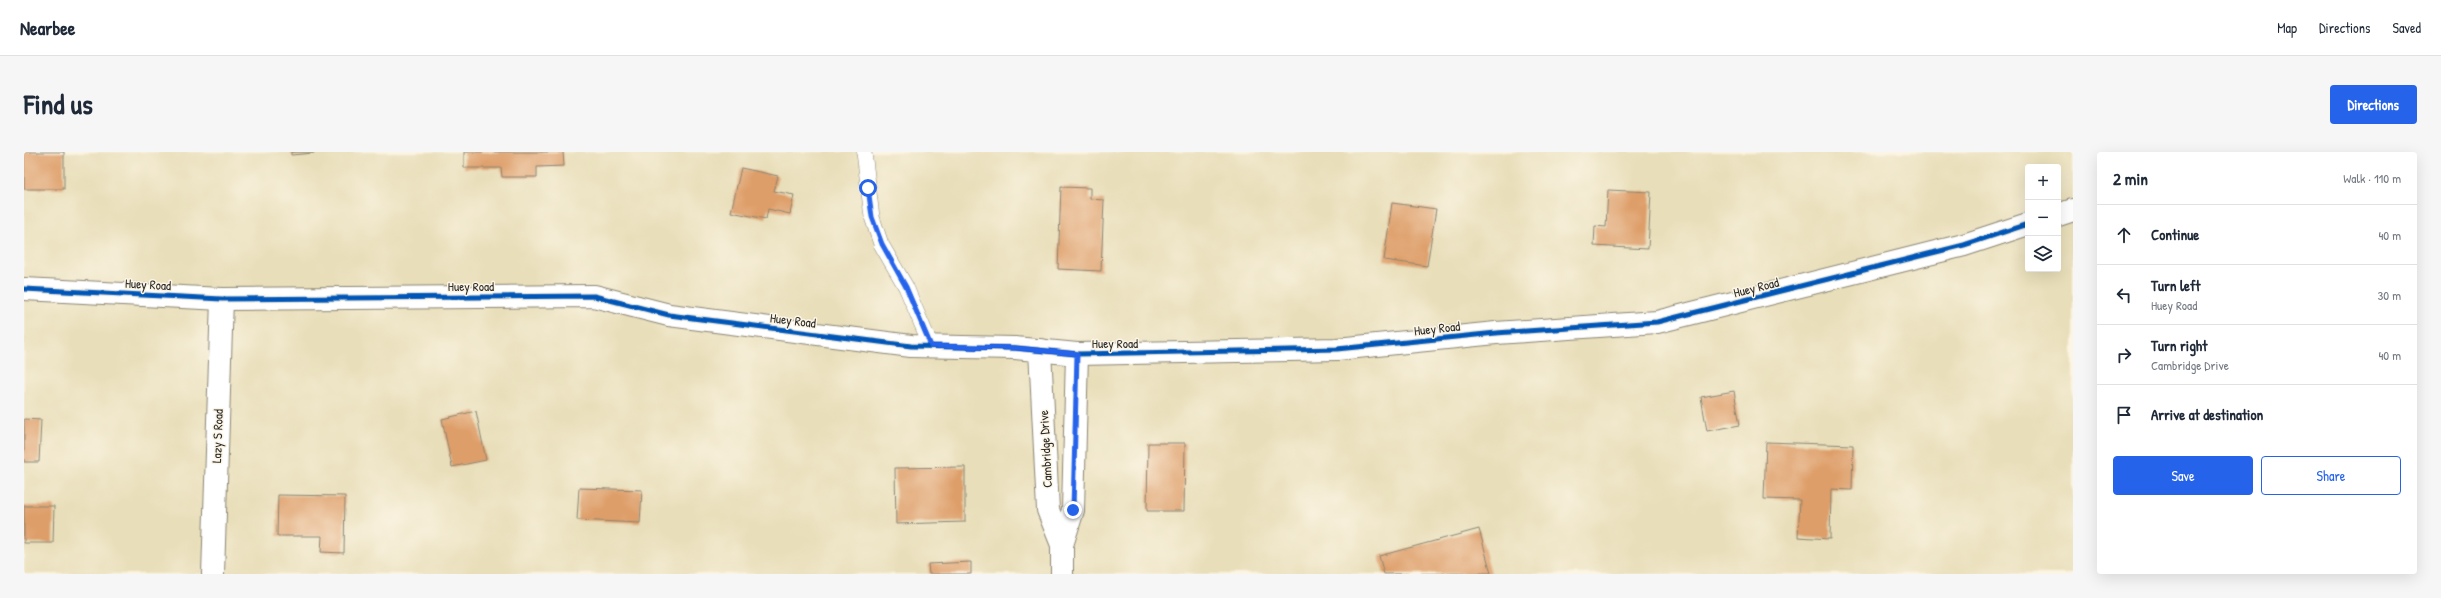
<!DOCTYPE html>
<html lang="en">
<head>
<meta charset="utf-8">
<style>
  :root { --surface:#fff; --page:#f6f6f7; --text:#1f2937; --muted:#747a83; --line:#e0e1e3; --accent:#2563eb }
  body { margin:0; font-family:"Patrick Hand",sans-serif; background:var(--page); color:var(--text) }
  .controls { position:absolute; right:12px; top:12px; display:grid; overflow:hidden; border-radius:4px; box-shadow:0 4px 16px #0002 }
  .controls button { width:36px; height:36px; display:grid; place-items:center; padding:0; border:0; border-bottom:1px solid var(--line); background:var(--surface); color:var(--text); font:20px sans-serif }
  .stop { position:absolute; width:12px; height:12px; margin:-9px; border:3px solid #2563eb; border-radius:50%; background:#fff }
  .stop.end { background:#2563eb; border-color:#fff; box-shadow:0 1px 4px #0008 }
  .list { margin:0; padding:0; list-style:none }
  h2 { display:flex; justify-content:space-between; align-items:center; height:52px; margin:0; padding:0 16px; font-size:17px }
  h2 small { font-size:13px; font-weight:400; color:var(--muted) }
  .list li { display:grid; grid-template-columns:26px 1fr auto; gap:12px; align-items:center; box-sizing:border-box; height:60px; padding:0 16px; border-top:1px solid var(--line) }
  .list b { display:block; font-size:15px; white-space:nowrap }
  .list p { margin:0; font-size:13px; white-space:nowrap; color:var(--muted) }
  .list em { font-size:13px; font-style:normal; color:var(--muted) }
  .actions { display:flex; gap:8px; padding:12px 16px }
  .actions a { flex:1; padding:9px 0; border:1px solid var(--accent); border-radius:4px; text-align:center; font-size:14px; color:var(--accent) }
  .actions .main { background:var(--accent); color:#fff }
  .icon { flex:none; width:22px; height:22px; fill:none; stroke:currentColor; stroke-width:2; stroke-linecap:round; stroke-linejoin:round }
  .map { position:relative; flex:none; width:2049px; height:422px; overflow:hidden; border-radius:4px }
  header { display:flex; align-items:center; gap:24px; box-sizing:border-box; height:56px; padding:0 20px; background:var(--surface); border-bottom:1px solid var(--line) }
  header strong { font-size:19px }
  nav { display:flex; gap:22px; margin-inline-start:auto; font-size:14px }
  .intro { display:flex; align-items:center; justify-content:space-between; box-sizing:border-box; height:96px; padding:0 24px }
  h1 { margin:0; font-size:28px }
  .button { padding:10px 18px; border-radius:4px; background:var(--accent); color:#fff; font-size:14px; font-weight:700 }
  main { display:flex; gap:24px; padding:0 24px }
  aside { flex:1; background:var(--surface); border-radius:4px; box-shadow:0 4px 16px #0002 }
  .map>svg:first-child { display:block }
  .building { fill:#de9e69 }
  .lines { fill:none; stroke-linecap:round; stroke-linejoin:round }
  .service-casing { stroke:#8a8472; stroke-width:16 }
  .minor-casing { stroke:#8a8472; stroke-width:24 }
  .service { stroke:#fff; stroke-width:15 }
  .minor { stroke:#fff; stroke-width:22 }
  .cycleway-casing { stroke:#fcf5e5; stroke-width:8 }
  .cycleway { stroke:#0057b8; stroke-width:5 }
  .route { stroke:#2563eb; stroke-width:5 }
  .labels { text-anchor:middle; stroke-width:3; stroke-linejoin:round; paint-order:stroke }
  .street-label { font-size:13px; fill:#2b2b2b; stroke:#fcf5e5 }
</style>
</head>
<body>
<header>
<strong>Nearbee</strong>
<nav><a>Map</a><a>Directions</a><a>Saved</a></nav>
</header>
<div class="intro"><h1>Find us</h1><a class="button">Directions</a></div>
<main>
<div class="map">
<svg width="2049" height="422" viewBox="0 0 2049 422">
  <rect width="100%" height="100%" fill="#fcf5e5"/>
  <filter id="ink" filterUnits="userSpaceOnUse"><feTurbulence type="fractalNoise" baseFrequency=".025" numOctaves="2"/><feDisplacementMap in="SourceGraphic" scale="8" xChannelSelector="R" yChannelSelector="G"/><feConvolveMatrix kernelMatrix="1 2 1 2 8 2 1 2 1" color-interpolation-filters="sRGB"/></filter>
  <filter id="wash" filterUnits="userSpaceOnUse"><feTurbulence type="fractalNoise" baseFrequency=".012" numOctaves="4" result="noise"/><feDisplacementMap in="SourceGraphic" scale="16" xChannelSelector="R" yChannelSelector="G"/><feGaussianBlur stdDeviation="0.9" result="paint"/><feColorMatrix in="noise" values="0 0 0 0 0 0 0 0 0 0 0 0 0 0 0 0 0 1.4 0 .05"/><feComposite in="paint" operator="in"/></filter>
  <g filter="url(#wash)">
    <rect width="100%" height="100%" fill="#e8deb9"/>
    <g id="blocks">
      <!-- building -->
      <g class="building">
        <rect x="0" y="0" width="40" height="37"/>
        <polygon points="267,0 290,0 290,1 267,3"/>
        <polygon points="440,0 539,0 540,14 513,15 513,25 478,25 477,16 440,16"/>
        <polygon points="717,16 754,24 750,39 770,43 766,62 744,57 742,67 707,60"/>
        <polygon points="1037,35 1066,36 1066,47 1080,48 1077,119 1034,117"/>
        <polygon points="1584,38 1627,40 1624,97 1570,94 1571,74 1582,75"/>
        <polygon points="1368,51 1412,57 1403,114 1360,108"/>
        <polygon points="1710,239 1716,273 1683,279 1677,245"/>
        <polygon points="452,259 462,308 428,315 418,267"/>
        <polygon points="0,267 17,268 15,310 0,310"/>
        <polygon points="1742,290 1829,293 1828,338 1807,337 1806,387 1774,385 1776,348 1740,347"/>
        <polygon points="1124,291 1161,291 1160,359 1123,359"/>
        <polygon points="941,315 941,370 872,372 871,316"/>
        <polygon points="555,336 618,338 616,371 553,368"/>
        <polygon points="254,343 321,344 320,401 297,400 298,384 253,384"/>
        <polygon points="0,354 30,354 29,391 0,391"/>
        <polygon points="1455,377 1467,421 1360,422 1355,404"/>
        <polygon points="947,410 947,422 905,422 904,412"/>
      </g>
    </g>
  </g>
  <g filter="url(#ink)">
    <use href="#blocks" fill-opacity="0" stroke="#8a8472" stroke-width="1"/>
    <g class="lines">
      <!-- service casing -->
      <g class="service-casing">
        <polyline id="service" points="840,0 848,65 857,92 882,135 907,194"/>
      </g>
      <!-- minor casing -->
      <g class="minor-casing">
        <g id="minor">
          <polyline points="2034,63 2049,58"/>
          <polyline points="0,137 198,147 570,144 645,163 887,194 991,196 1053,202 1313,197 1472,181 1633,170 1940,93 2004,72"/>
          <polyline points="1016,198 1024,358 1038,393"/>
          <polyline points="189,422 198,147"/>
          <polyline points="1038,422 1038,393 1049,358 1053,202"/>
        </g>
      </g>
      <!-- service -->
      <use href="#service" class="service"/>
      <!-- minor -->
      <use href="#minor" class="minor"/>
      <!-- cycleway casing -->
      <g class="cycleway-casing">
        <polyline id="cycleway" points="0,137 198,147 570,144 645,163 887,194 991,196 1053,202 1313,197 1472,181 1633,170 1940,93 2004,72"/>
      </g>
      <!-- cycleway -->
      <use href="#cycleway" class="cycleway"/>
    </g>
  </g>
  <g class="lines" filter="url(#ink)">
    <!-- route -->
    <polyline class="route" points="844,36 848,65 858,92 882,135 907,194 992,196 1053,202 1049,358"/>
  </g>
  <g class="labels">
    <!-- street labels -->
    <g class="street-label">
      <text transform="translate(124 132) rotate(3)" y="5">Huey Road</text>
      <text x="447" y="139">Huey Road</text>
      <text transform="translate(1732 135) rotate(-14)" y="5">Huey Road</text>
      <text transform="translate(769 168) rotate(7)" y="5">Huey Road</text>
      <text transform="translate(1413 176) rotate(-6)" y="5">Huey Road</text>
      <text x="1091" y="196">Huey Road</text>
      <text transform="translate(193 284) rotate(-88)" y="5">Lazy S Road</text>
      <text transform="translate(1021 297) rotate(-93)" y="5">Cambridge Drive</text>
    </g>
  </g>
</svg>
<div class="controls">
<button>+</button>
<button>−</button>
<button><svg class="icon" aria-label="layers" viewBox="0 0 24 24"><path d="M12 4l9 5-9 5-9-5zM3 14l9 5 9-5"/></svg></button>
</div>
<div class="stop" style="left:844px;top:36px"></div>
<div class="stop end" style="left:1049px;top:358px"></div>
</div>
<aside>
<h2>2 min<small>Walk · 110 m</small></h2>
<ul class="list">
<li><svg class="icon" aria-label="ahead" viewBox="0 0 24 24"><path d="M12 20V5M6 11l6-6 6 6"/></svg><div><b>Continue</b></div><em>40 m</em></li>
<li><svg class="icon" aria-label="left" viewBox="0 0 24 24"><path d="M17 20v-9H6M10 6l-5 5 5 5"/></svg><div><b>Turn left</b><p>Huey Road</p></div><em>30 m</em></li>
<li><svg class="icon" aria-label="right" viewBox="0 0 24 24"><path d="M7 20v-9h11M14 6l5 5-5 5"/></svg><div><b>Turn right</b><p>Cambridge Drive</p></div><em>40 m</em></li>
<li><svg class="icon" aria-label="arrive" viewBox="0 0 24 24"><path d="M6 21V4h12l-3 4 3 4H6"/></svg><div><b>Arrive at destination</b></div></li>
</ul>
<div class="actions"><a class="main">Save</a><a>Share</a></div>
</aside>
</main>
</body>
</html>
